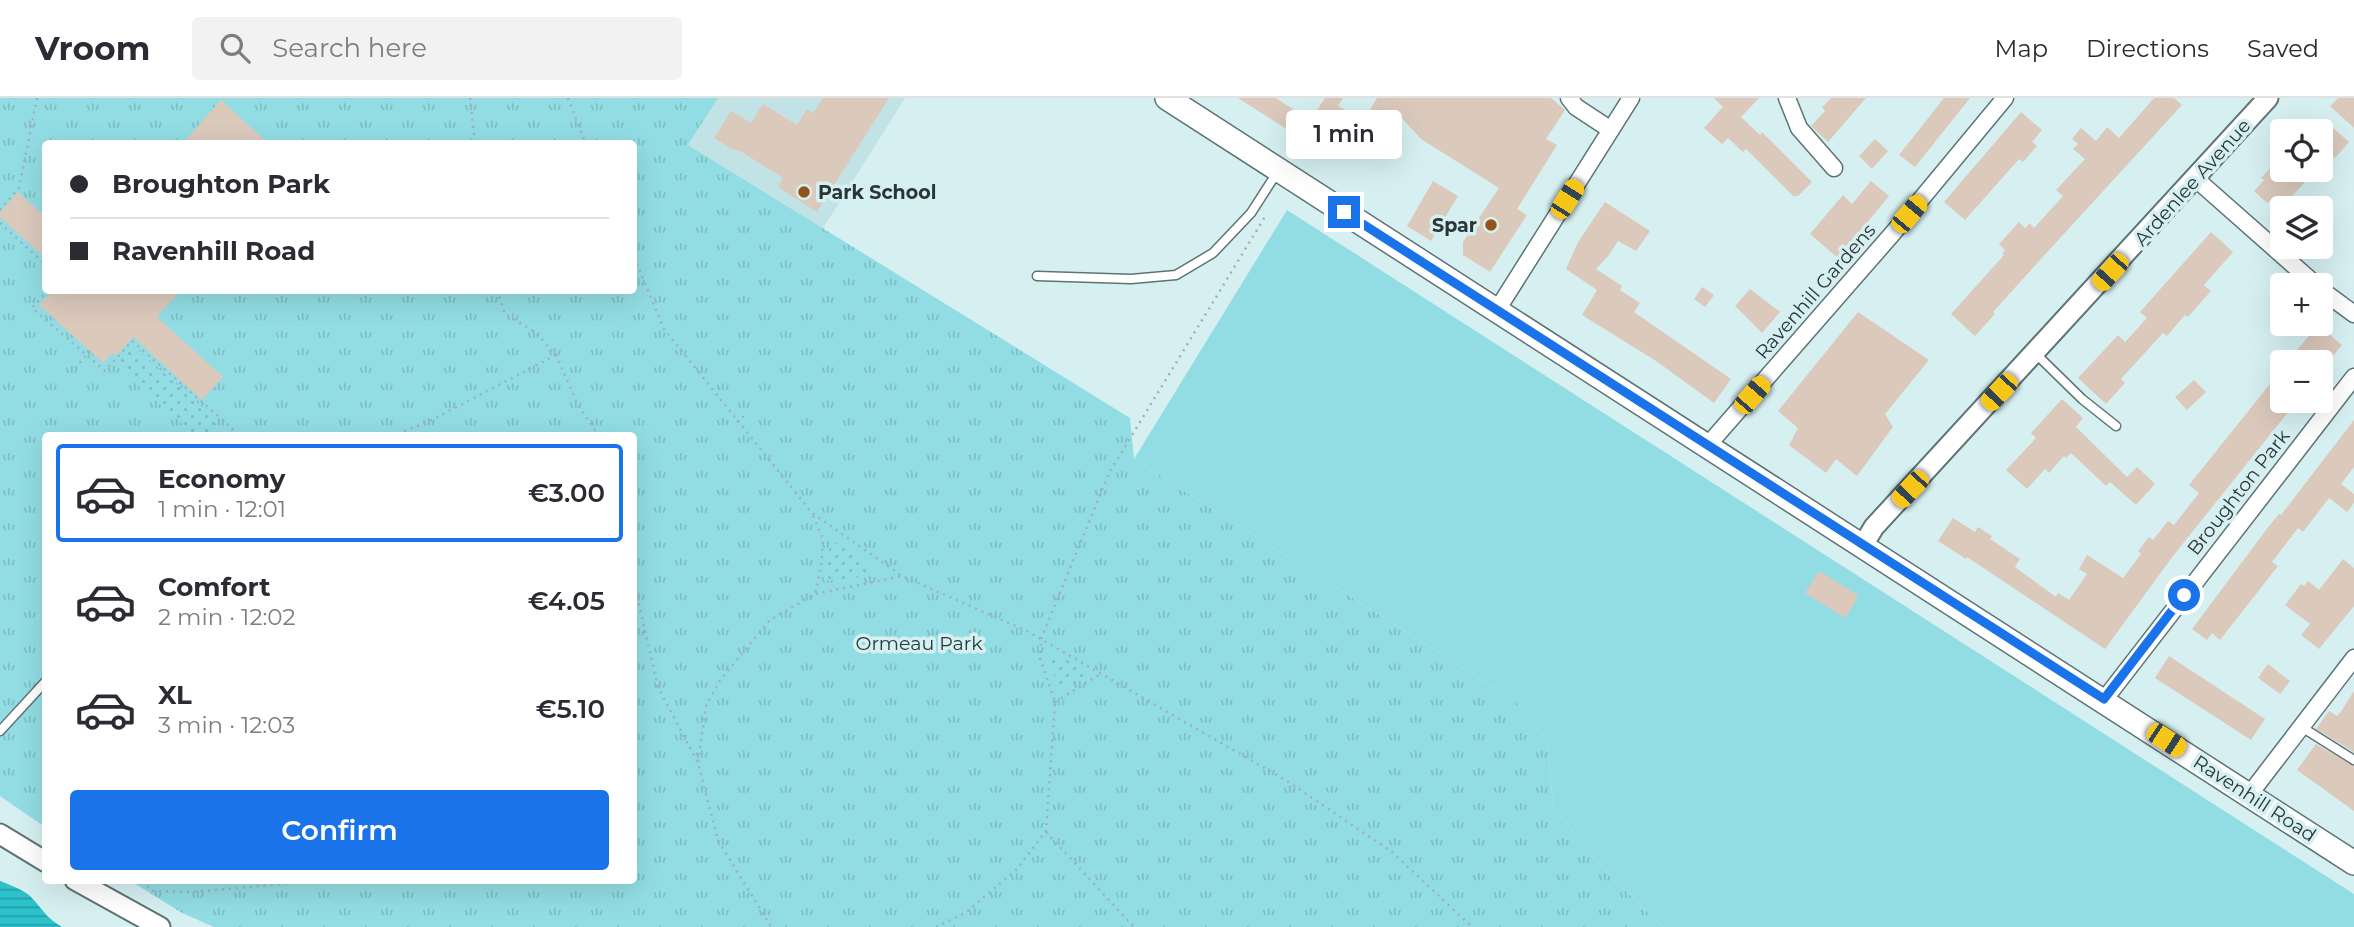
<!DOCTYPE html>
<meta charset="utf-8">
<style>
:root{--surface:#fff;--page:#f2f2f3;--text:#2b2b33;--muted:#7c7c81;--line:#e1e1e2;--accent:#1a73e8}
body{margin:0;font-family:Montserrat,sans-serif;background:var(--page);color:var(--text);height:100vh;display:flex;flex-direction:column;font-size:26px;white-space:nowrap}
*{box-sizing:border-box;margin:0}
p{font-size:23px;color:var(--muted)}
.icon{flex:none;width:38px;height:38px;fill:none;stroke:currentColor;stroke-width:2;stroke-linecap:round;stroke-linejoin:round}
.map{position:relative;flex:1;overflow:hidden}
.side{position:absolute;left:42px;top:334px;width:595px;height:452px;display:flex;flex-direction:column;background:var(--surface);border-radius:7px;box-shadow:0 7px 28px #0002}
.side>*{flex:none}
.top-card{position:absolute;left:42px;top:42px;width:595px;height:154px;border-radius:7px;box-shadow:0 7px 28px #0002;display:grid;align-content:center;height:154px;padding:0 28px;background:var(--surface)}
.buttons{position:absolute;left:2270px;top:21px;display:grid;gap:14px}
.buttons a{display:grid;place-items:center;width:63px;height:63px;border-radius:7px;background:var(--surface);box-shadow:0 7px 28px #0002;font-size:35px}
.end{position:absolute;width:32px;height:32px;margin:-16px;border:9px solid #1a73e8;background:#fff;box-shadow:0 0 0 4px #fff}
.from{border-radius:50%}
.bubble{position:absolute;height:49px;border-radius:7px;background:var(--surface);box-shadow:0 7px 28px #0002;font-size:23px;font-weight:600;line-height:49px;text-align:center}
.car{position:absolute;width:21px;height:42px;margin:-21px -10px;border-radius:9px;box-shadow:0 0 5px 2px #0007;background:linear-gradient(#f5c518 24%,#345 0 40%,#f5c518 0 76%,#345 0 86%,#f5c518 0)}
.top-card b{display:flex;align-items:center;gap:24px;height:66px;font-size:26px}
.top-card b+b{border-top:2px solid var(--line)}
.top-card i{width:18px;height:18px;background:var(--text)}
ul{padding:12px 0 0;list-style:none}
li{display:flex;align-items:center;gap:21px;height:98px;margin:0 14px 10px;padding:0 14px;border:4px solid transparent;border-radius:7px}
li div{flex:1}
li b{display:block;font-size:26px}
li em{font-style:normal;font-weight:600}
li.on{border-color:var(--accent)}
li>.icon{width:63px;height:63px;stroke-width:1.5}
.action{display:flex;gap:14px;margin-top:auto;padding:14px 28px}
.action a{flex:1;height:80px;border-radius:7px;background:var(--accent);color:#fff;font-size:28px;font-weight:600;line-height:80px;text-align:center}
header{display:flex;align-items:center;gap:42px;box-sizing:border-box;height:98px;padding:0 35px;background:var(--surface);border-bottom:2px solid var(--line)}
header strong{font-size:33px}
nav{display:flex;gap:38px;margin-inline-start:auto;font-size:24px}
.search{width:490px;height:63px;background:var(--page);display:flex;align-items:center;gap:18px;box-sizing:border-box;padding:0 24px;border-radius:7px;color:var(--muted);font-size:26px}
.map>svg:first-child{display:block}
</style>
<header>
<strong>Vroom</strong>
<div class="search"><svg class="icon" aria-label="search" viewBox="0 0 24 24"><circle cx="10" cy="10" r="6"/><path d="M15 15l6 6"/></svg>Search here</div>
<nav><a>Map</a><a>Directions</a><a>Saved</a></nav>
</header>
<div class="map">
<svg width="2354" height="829" viewBox="0 0 2354 829">
<defs>
<pattern id="park-tufts" width="24" height="20" patternUnits="userSpaceOnUse" patternTransform="scale(1.75)"><rect width="24" height="20" fill="#92dde4"/><path d="M3 7l-1-3M5 7V3M7 7l1-3M15 17l-1-3M17 17v-4M19 17l1-3" fill="none" stroke="#7ebec4"/></pattern>
<pattern id="garden-dots" width="8" height="8" patternUnits="userSpaceOnUse" patternTransform="scale(1.75)"><rect width="8" height="8" fill="#92dde4"/><path d="M2 2h.1M6 6h.1" fill="none" stroke="#7ebec4" stroke-width="1.8" stroke-linecap="round"/></pattern>
<pattern id="water-rules" width="6" height="5" patternUnits="userSpaceOnUse" patternTransform="scale(1.75)"><rect width="6" height="5" fill="#2bc2cc"/><path d="M0 2.5h6" fill="none" stroke="#259ea6"/></pattern>
</defs>
<rect width="100%" height="100%" fill="#d6f0f2"/>
<path fill="#c1e3e6" d="M718,0H905L822,132L688,47Z"/>
<path fill="#92dde4" d="M1287,112L2354,796V829H1663L1610,778L1553,709L1548,643L1515,603L1134,361Z"/>
<path fill="url(#park-tufts)" fill-rule="evenodd" d="M0,0H718L688,47L1130,320L1134,361L1515,603L1548,643L1553,709L1610,778L1663,829H214L182,815L129,782H634V338H46L45,729L0,698ZM46,46H634V192H46Z"/>
<path fill="url(#garden-dots)" d="M131,246L218,323L205,338H196L114,266Z
M831,441L881,477L824,483Z
M1052,554L1088,573L1087,579L1063,591L1058,590L1048,558Z"/>
<path fill="url(#water-rules)" d="M0,783C10,787 22,791 30,798C42,810 46,820 62,829H0Z"/>
<path fill="#dbc9bc" d="M823,0H889L817,114L778,89L783,80L742,54L732,51L714,40L731,13L751,25L763,6L797,27L807,11L813,15Z
M1238,0H1276L1305,19L1294,36Z
M1325,0H1343L1338,8L1344,11L1335,24L1317,12Z
M1377,0H1551L1565,12L1546,41L1557,47L1517,111L1527,117L1490,174L1463,157V144L1499,90L1421,41L1397,15L1388,30L1367,17Z
M1714,0H1759L1741,19L1760,37L1762,34L1812,84L1798,98H1793L1746,51L1743,54L1728,40L1722,46L1704,30L1723,9Z
M1831,0H1866L1828,44L1811,28L1825,13L1822,9Z
M1944,0H1970L1915,69L1899,57Z
M2154,0H2174L2182,7L2040,162L1993,214L1995,216L1975,238L1951,216L2004,157L2002,156L2005,152L1999,146L2019,124L2025,130L2030,125L2034,130L2063,98L2056,92L2085,61L2073,51L2078,46L2072,41L2081,30L2096,43L2107,29L2119,40Z
M2338,0H2354V30L2330,8Z
M221,2L269,46H182Z
M2021,14L2042,32L2032,44L2037,48L2023,64L2019,61L1965,122L1944,104Z
M2332,29L2349,44L2335,60L2320,47V42Z
M1875,41L1888,53L1872,71L1859,58Z
M2282,57V72H2304L2310,78L2280,112L2270,103L2267,105L2254,93L2264,82L2261,80Z
M1433,83L1458,98L1431,143L1407,128Z
M1871,83L1889,98L1838,160L1810,136L1843,97L1852,106Z
M18,94L46,119V161L0,119V114Z
M1605,104L1650,133L1636,153L1618,143L1609,157L1596,171L1622,188L1620,192L1640,205L1634,214L1731,281L1714,305L1656,263L1582,217L1597,192L1566,171L1578,144Z
M2211,134L2233,154L2204,187L2211,193L2188,219L2185,217L2167,238L2163,235L2121,281L2125,285L2106,306L2078,280L2118,237L2125,244L2147,220L2140,214Z
M1702,189L1714,197L1705,209L1694,201Z
M1750,191L1780,214L1762,235L1735,208Z
M53,192H181L157,219L223,279L202,302L133,239L116,258L112,255L103,265L39,207Z
M1858,214L1929,262L1885,316L1893,329L1857,378L1836,361L1826,375L1789,347L1798,330L1778,313Z
M2318,227L2342,247L2328,264H2287Z
M2282,271V303H2297L2173,458L2105,551L1967,459L1966,461L1938,443L1953,420L1975,434L1978,429L1992,438L1990,441L2020,461L2015,469L2056,499L2058,495L2069,502L2087,476L2079,471L2087,457L2123,480L2141,456L2138,453L2149,439L2153,442L2168,423L2174,427L2199,395L2189,387Z
M2194,282L2206,294L2187,312L2175,299Z
M2062,301L2083,320L2076,329L2127,379L2137,369L2155,386L2136,407L2110,384L2106,388L2071,355L2066,360L2064,358L2049,375L2045,371L2027,391L2006,372L2036,340L2031,335Z
M2354,322V369L2341,386L2354,396V405L2347,414L2329,400L2303,434L2298,430L2272,464L2278,468L2220,542L2212,535L2207,542L2192,531L2269,428L2279,416L2281,417Z
M2343,461L2354,470V508L2319,551L2301,537L2310,526L2285,507L2301,486L2304,488L2308,483L2319,492Z
M1819,473L1859,498L1845,520L1805,495Z
M2169,558L2265,621L2251,642L2155,580Z
M2268,566L2290,583L2280,596L2258,580Z
M2354,593V654L2316,631L2329,613L2337,618L2340,615Z
M2316,646L2354,668V713L2297,672Z"/>
<g fill="none" stroke-linecap="round" stroke-linejoin="round">
<defs>
<path id="service" d="M1037,178L1131,181L1176,177L1213,155L1251,115L1278,73
M2035,255L2082,301L2116,328
M2300,628L2354,662
M0,633L46,583"/>
<path id="minor" d="M1569,0L1576,9L1611,32
M1787,0L1799,30L1834,70
M2196,81L2316,187
M2320,191L2354,216
M1497,212L1631,0
M1708,347L1893,135L2005,0
M2104,602L2354,279
M2249,697L2354,560"/>
<path id="tertiary" d="M1863,447L1874,429L2268,0
M0,736L46,764
M75,782L160,829"/>
<path id="secondary" d="M1167,0L2354,765"/>
</defs>
<use href="#service" stroke="#5d7375" stroke-width="11"/>
<use href="#minor" stroke="#5d7375" stroke-width="19"/>
<use href="#tertiary" stroke="#5d7375" stroke-width="23"/>
<use href="#secondary" stroke="#5d7375" stroke-width="26"/>
<path stroke="#9eb2b4" stroke-width="2.5" stroke-dasharray="2 5" stroke-linecap="butt" d="M470,0L475,46
M568,0L586,46
M0,112L19,90L37,0
M0,125L46,167
M634,159L664,231L812,415L902,478L1027,533L1287,683L1392,754L1472,829
M48,192L32,210L105,273L132,243L232,330L235,338
M497,192L505,216L535,234L556,257L578,307L599,338
M75,270L90,253
M737,324L745,317
M391,338L428,324L556,257
M813,418L823,441L821,470L815,496
M634,485L658,589L698,665L718,742L771,829
M1055,604L1102,575
M698,664L706,608L720,582L770,522L815,496L902,478
M1046,734L1134,829
M144,782L151,793L193,794L326,782
M936,829L965,815L1017,771L1046,733L1055,604L1040,560L1041,541L1109,375L1266,117"/>
<use href="#service" stroke="#fff" stroke-width="8"/>
<use href="#minor" stroke="#fff" stroke-width="16"/>
<use href="#tertiary" stroke="#fff" stroke-width="19"/>
<use href="#secondary" stroke="#fff" stroke-width="23"/>
</g>
<g fill="none" stroke-linecap="round" stroke-linejoin="round">
<path stroke="#1a73e8" stroke-width="9" d="M1344,114L2104,601L2184,497"/>
</g>
<g fill="#93531c" stroke="#d6f0f2" stroke-width="2.5">
<circle cx="804" cy="94" r="7"/>
<circle cx="1491" cy="127" r="7"/>
</g>
<g text-anchor="middle" stroke-width="7" stroke-linejoin="round" paint-order="stroke">
<g font-size="19" fill="#2b3536" stroke="#d6f0f2">
<text transform="translate(2192 84) rotate(-48)" y="7">Ardenlee Avenue</text>
<text transform="translate(1815 193) rotate(-49)" y="7">Ravenhill Gardens</text>
<text transform="translate(2238 394) rotate(-52)" y="7">Broughton Park</text>
<text transform="translate(2255 700) rotate(33)" y="7">Ravenhill Road</text>
</g>
<g font-size="19" font-weight="bold" fill="#2b3536" stroke="#d6f0f2" text-anchor="start">
<text x="818" y="101">Park School</text>
<text x="1477" y="134" text-anchor="end">Spar</text>
</g>
<g font-size="19" fill="#233b3d" stroke="#d6f0f2">
<text x="919" y="552">Ormeau Park</text>
</g>
</g>
</svg>
<div class="buttons">
<a><svg class="icon" aria-label="locate" viewBox="0 0 24 24"><circle cx="12" cy="12" r="6"/><path d="M12 2v4M12 18v4M2 12h4M18 12h4"/></svg></a>
<a><svg class="icon" aria-label="layers" viewBox="0 0 24 24"><path d="M12 4l9 5-9 5-9-5zM3 14l9 5 9-5"/></svg></a>
<a>+</a>
<a>−</a>
</div>
<i class="end from" style="left:2184px;top:497px"></i>
<i class="end" style="left:1344px;top:114px"></i>
<div class="bubble" style="left:1286px;top:12px;width:116px">1 min</div>
<i class="car" style="left:1567px;top:101px;rotate:32deg"></i>
<i class="car" style="left:1909px;top:116px;rotate:40deg"></i>
<i class="car" style="left:2110px;top:174px;rotate:222deg"></i>
<i class="car" style="left:1999px;top:294px;rotate:223deg"></i>
<i class="car" style="left:1752px;top:297px;rotate:41deg"></i>
<i class="car" style="left:1910px;top:391px;rotate:223deg"></i>
<i class="car" style="left:2166px;top:642px;rotate:123deg"></i>
<div class="top-card">
<b><i class="from"></i>Broughton Park</b>
<b><i></i>Ravenhill Road</b>
</div>
<section class="side">
<ul>
<li class="on"><svg class="icon" aria-label="car" viewBox="0 0 24 24"><path d="M5 17H2v-5l4-1 3-4h7l3 4 3 1v5h-3M9 17h6M6 11h13"/><circle cx="7" cy="17" r="2"/><circle cx="17" cy="17" r="2"/></svg><div><b>Economy</b><p>1 min · 12:01</p></div><em>€3.00</em></li>
<li><svg class="icon" aria-label="car" viewBox="0 0 24 24"><path d="M5 17H2v-5l4-1 3-4h7l3 4 3 1v5h-3M9 17h6M6 11h13"/><circle cx="7" cy="17" r="2"/><circle cx="17" cy="17" r="2"/></svg><div><b>Comfort</b><p>2 min · 12:02</p></div><em>€4.05</em></li>
<li><svg class="icon" aria-label="car" viewBox="0 0 24 24"><path d="M5 17H2v-5l4-1 3-4h7l3 4 3 1v5h-3M9 17h6M6 11h13"/><circle cx="7" cy="17" r="2"/><circle cx="17" cy="17" r="2"/></svg><div><b>XL</b><p>3 min · 12:03</p></div><em>€5.10</em></li>
</ul>
<div class="action"><a>Confirm</a></div>
</section>
</div>
